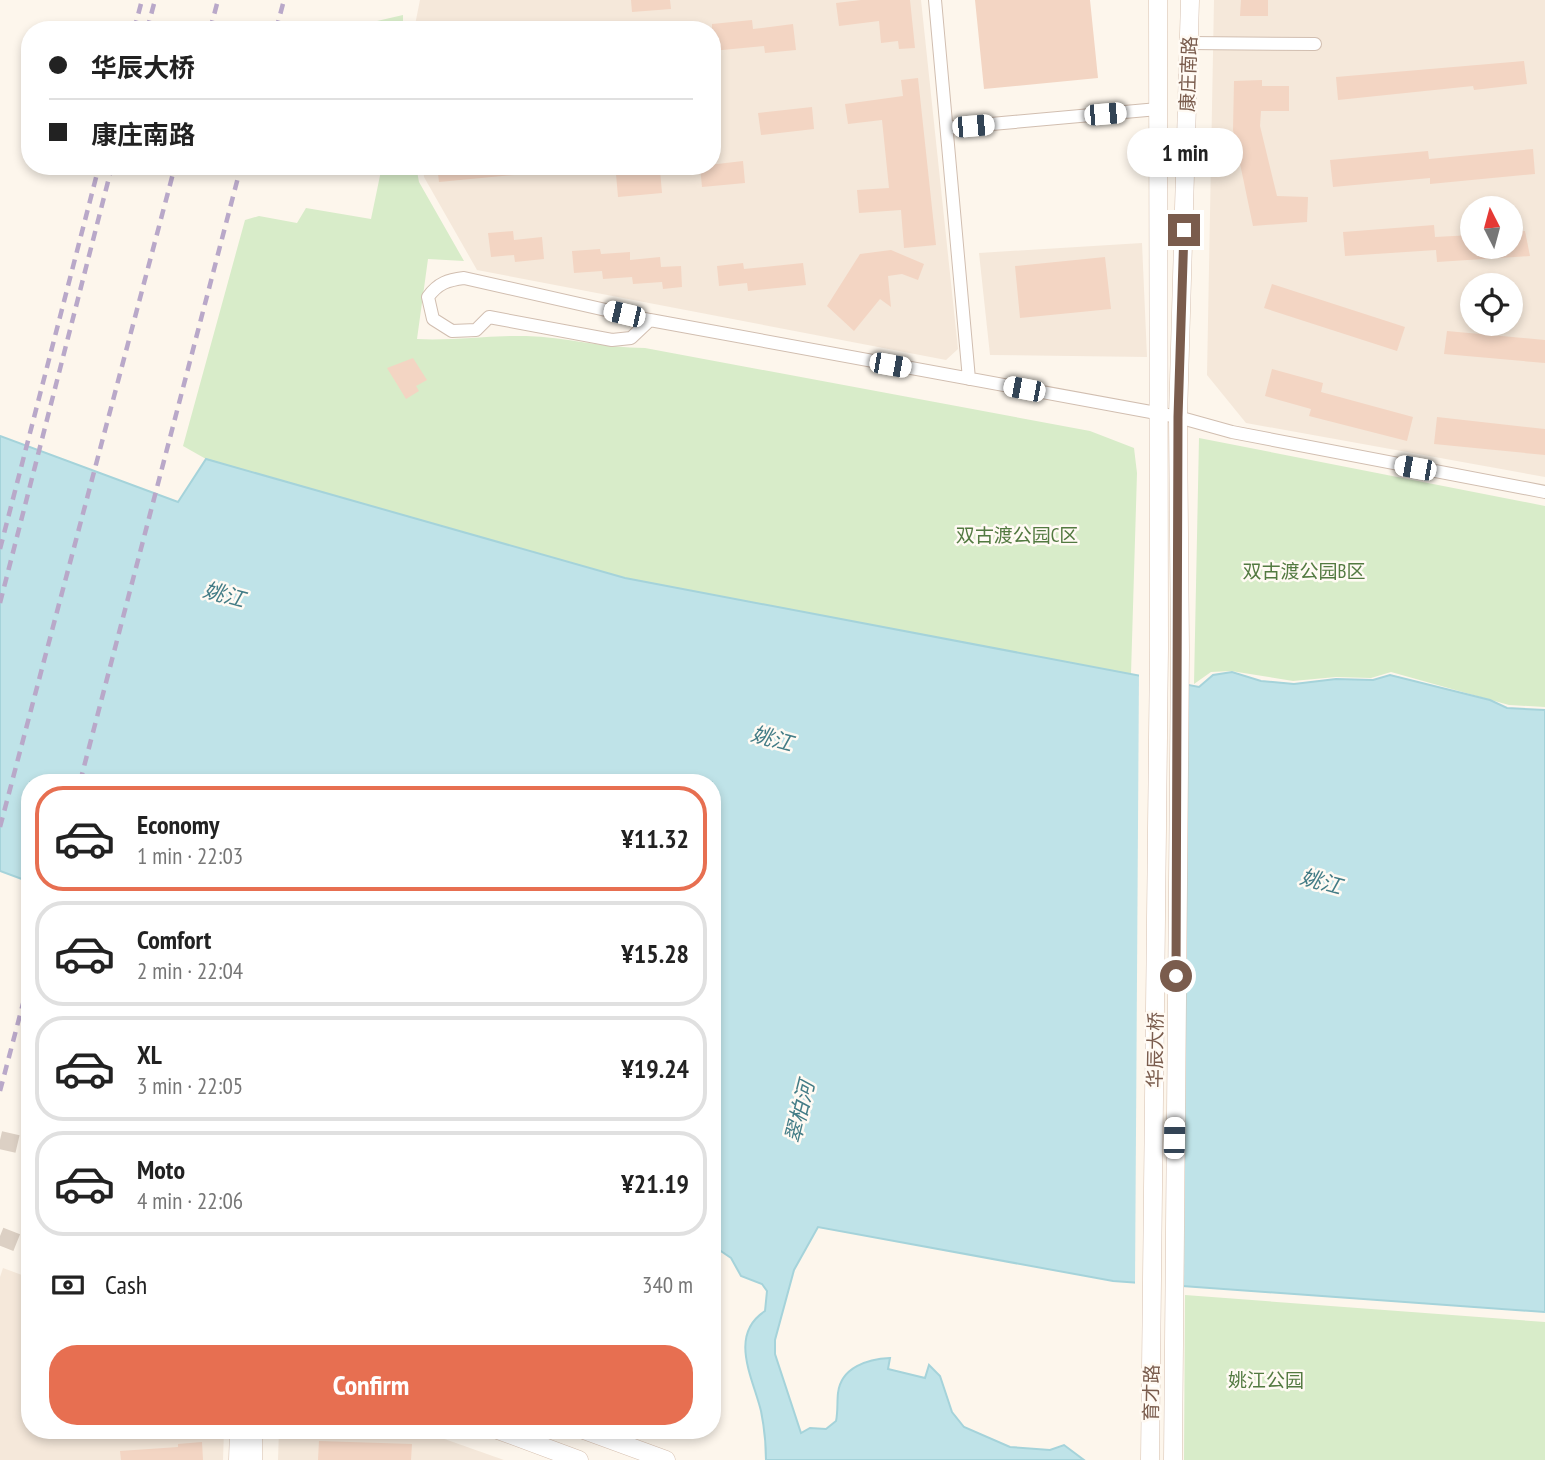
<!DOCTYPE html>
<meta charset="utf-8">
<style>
:root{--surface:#fff;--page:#f2f2f2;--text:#222;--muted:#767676;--line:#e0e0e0;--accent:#e76f51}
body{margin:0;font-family:"PT Sans Narrow","Noto Sans SC",sans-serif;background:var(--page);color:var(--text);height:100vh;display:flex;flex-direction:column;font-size:26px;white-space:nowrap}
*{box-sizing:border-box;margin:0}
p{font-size:23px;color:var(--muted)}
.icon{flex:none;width:38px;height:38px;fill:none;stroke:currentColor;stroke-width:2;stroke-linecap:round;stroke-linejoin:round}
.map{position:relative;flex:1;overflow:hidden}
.drawer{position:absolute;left:21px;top:774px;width:700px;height:665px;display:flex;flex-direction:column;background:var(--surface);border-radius:28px;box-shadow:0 4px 10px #0003}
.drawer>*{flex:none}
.top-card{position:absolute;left:21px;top:21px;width:700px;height:154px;border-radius:28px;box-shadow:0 4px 10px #0003;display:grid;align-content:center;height:154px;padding:0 28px;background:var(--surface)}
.needle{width:46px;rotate:354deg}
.fabs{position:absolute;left:1460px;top:196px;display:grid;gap:14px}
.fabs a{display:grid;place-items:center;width:63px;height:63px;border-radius:50%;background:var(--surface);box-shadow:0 4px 10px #0003;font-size:35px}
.end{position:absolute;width:32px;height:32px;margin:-16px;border:9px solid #7a5c4d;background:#fff;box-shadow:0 0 0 4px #fff}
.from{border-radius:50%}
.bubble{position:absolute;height:49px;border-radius:24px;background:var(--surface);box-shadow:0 4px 10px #0003;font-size:23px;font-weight:700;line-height:49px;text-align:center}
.car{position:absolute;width:21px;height:42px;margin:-21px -10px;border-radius:9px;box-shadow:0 0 5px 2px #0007;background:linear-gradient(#fff 24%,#345 0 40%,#fff 0 76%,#345 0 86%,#fff 0)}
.top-card b{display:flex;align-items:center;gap:24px;height:66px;font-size:26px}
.top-card b+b{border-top:2px solid var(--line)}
.top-card i{width:18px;height:18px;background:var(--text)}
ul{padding:12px 0 0;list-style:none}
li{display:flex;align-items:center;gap:21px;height:105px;margin:0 14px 10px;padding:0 14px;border:4px solid var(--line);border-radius:28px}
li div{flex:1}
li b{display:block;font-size:26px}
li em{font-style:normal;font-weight:700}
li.active{border-color:var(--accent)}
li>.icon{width:63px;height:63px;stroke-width:1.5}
.pay{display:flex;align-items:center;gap:18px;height:77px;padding:0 28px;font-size:26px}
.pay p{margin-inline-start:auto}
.cta{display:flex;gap:14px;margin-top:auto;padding:14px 28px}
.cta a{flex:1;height:80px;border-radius:28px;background:var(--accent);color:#fff;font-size:28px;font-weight:700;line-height:80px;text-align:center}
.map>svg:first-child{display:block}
</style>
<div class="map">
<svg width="1545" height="1460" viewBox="0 0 1545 1460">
<rect width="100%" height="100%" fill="#fdf6ec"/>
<path fill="#f5e8da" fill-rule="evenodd" d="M420,0H921L958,349L946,360L477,270L424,177L423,166H712V30H414Z
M1214,0H1545V477L1246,423L1207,375ZM1472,208H1510V247H1472ZM1472,285H1510V324H1472Z
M1142,243L1147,357L990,355L979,253Z
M3,1268L30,1278V1430H224L223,1460H0V1277Z
M279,1430H419L504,1460H278Z"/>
<path fill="#d8ecc9" d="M403,15V30H360L364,24Z
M382,166H416L419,182L464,261L428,259L417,339C453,341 489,335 526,336C565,337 604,348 645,348L1090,431L1134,448L1137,473L1131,674L625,578L206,459L183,446L245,220L259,216L297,223L306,208L371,219Z
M1199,438L1545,506V707L1509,705L1391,672L1371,678L1336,677L1293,681L1231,671L1211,672L1194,684Z
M1185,1295L1545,1322V1460H1184Z"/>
<path fill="#bfe3e8" stroke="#a5d3da" stroke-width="2" d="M0,436L178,502L206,459L625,578L1199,687L1213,675L1232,672L1261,681L1294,684L1336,679L1373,680L1390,675L1490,700L1507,708L1545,710V1312L1113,1281L818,1227L794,1270L775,1340V1354L801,1433L810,1428L826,1429L836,1421C838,1412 837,1402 838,1393C841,1367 868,1359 890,1358L888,1369L925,1378L929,1365L940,1376L952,1412L964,1427L1010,1447L1050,1450L1064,1445L1084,1460H766C766,1444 764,1426 761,1411C753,1378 728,1335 765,1311L767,1291L762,1284L741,1276L731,1258L712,1245V782H30V882L0,871Z"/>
<path fill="#fdf6ec" d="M1139,672L1188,681L1184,1290L1135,1286Z"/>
<path fill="#f3d5c3" d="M631,0H670L671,9L632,12Z
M861,0H910L915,48L899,49L898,41L881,43L879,21L839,26L836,3Z
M975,0H1090L1098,78L984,89Z
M1241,0H1268V16H1240Z
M752,20L753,29L793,24L796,50L765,53L764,46L712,51V24Z
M1524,61L1527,84L1474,90L1473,86L1338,100L1336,77Z
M918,78L936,245L904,248L901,210L859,213L857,190L889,188L882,120L848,124L845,104L903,96L901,80Z
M1262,80V86H1289V111H1261L1260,126L1277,196L1308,197L1307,222L1253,226L1233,130L1234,81Z
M812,107L814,129L761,135L758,113Z
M1533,149L1535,174L1430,184V178L1333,187L1330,160L1428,151L1429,159Z
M743,161L745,183L702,187L700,166Z
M437,166H514V175L439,182Z
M660,170L662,193L618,197L616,174Z
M1434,225L1435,237L1472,235V247H1510V232L1525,231L1530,256L1437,262L1436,250L1345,256L1343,232Z
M513,231L514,240L542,237L544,259L515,262L514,255L491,257L488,233Z
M600,249L601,254L630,252V260L660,257L661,267L681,266L682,287L663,289L662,282L633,284L632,277L603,279L602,271L574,273L572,251Z
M891,250L924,264L918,280L902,274L888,276L891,307L880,299L854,331L827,306L860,254Z
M1105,257L1111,309L1020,318L1015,266Z
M743,263L744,269L803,263L806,285L748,291L747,283L719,286L717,266Z
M1272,284L1405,327L1397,351L1264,308Z
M1447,331L1545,340V363L1444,354Z
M413,358L427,380L416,386L419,391L406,399L387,368Z
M1272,369L1323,383L1321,392L1413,417L1407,441L1309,416L1311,409L1265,396Z
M1437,417L1545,429V455L1434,444Z
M319,1441L412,1444L411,1460H318Z
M202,1442L203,1460H121L120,1451L178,1447V1444Z"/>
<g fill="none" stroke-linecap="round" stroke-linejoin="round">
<path stroke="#dcd0c4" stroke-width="18" stroke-dasharray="18 9" stroke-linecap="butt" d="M0,1140L30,1147
M0,1236L30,1248"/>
<defs>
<path id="minor" d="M935,0L969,379
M1189,43L1315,44
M947,128L1158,109
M650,320L631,338L612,340L489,317L476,330L452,331L433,319L428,297C438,283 448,280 464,278L650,320L1178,417L1232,432L1545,492"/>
<path id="secondary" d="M498,1430L579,1460
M584,1430L666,1460
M238,1460L239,1430
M253,1460V1430
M1150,1460L1159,648L1158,0
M1173,1460L1180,652L1178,417L1190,0"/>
</defs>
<use href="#minor" stroke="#d1beb0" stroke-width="14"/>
<use href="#secondary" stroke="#d6c0b0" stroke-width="19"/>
<use href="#minor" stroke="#fff" stroke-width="12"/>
<use href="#secondary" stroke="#fff" stroke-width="18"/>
<path stroke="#b9a8c9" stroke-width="4.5" stroke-dasharray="10 7" stroke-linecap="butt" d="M134,30L142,0
M147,30L155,0
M210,30L218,0
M276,30L284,0
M0,549L99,166
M0,603L112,166
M80,782L241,166
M0,827L175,166
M0,1091L30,977"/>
</g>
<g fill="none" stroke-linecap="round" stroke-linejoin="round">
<path stroke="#7a5c4d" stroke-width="9" d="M1176,976L1178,417L1184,230"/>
</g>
<g text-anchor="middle" stroke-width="5" stroke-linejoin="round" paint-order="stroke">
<g font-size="19" fill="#7a5c4d" stroke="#fffaf3">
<text transform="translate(1188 74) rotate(-88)" y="7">康庄南路</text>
<text transform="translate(1155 1050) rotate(-89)" y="7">华辰大桥</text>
<text transform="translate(1151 1393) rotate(-89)" y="7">育才路</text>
</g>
<g font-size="19" fill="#537a41" stroke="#fffaf3">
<text x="1017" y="542">双古渡公园C区</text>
<text x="1304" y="578">双古渡公园B区</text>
<text x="1266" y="1387">姚江公园</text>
</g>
<g font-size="21" font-style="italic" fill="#437c86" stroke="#fffaf3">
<text transform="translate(224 595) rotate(15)" y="7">姚江</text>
<text transform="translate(772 739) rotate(15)" y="7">姚江</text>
<text transform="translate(1321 882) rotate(15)" y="7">姚江</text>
<text transform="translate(800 1112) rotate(-76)" y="7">翠柏河</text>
</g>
</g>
</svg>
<div class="fabs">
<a><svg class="needle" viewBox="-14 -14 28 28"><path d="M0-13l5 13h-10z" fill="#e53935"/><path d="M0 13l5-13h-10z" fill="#767676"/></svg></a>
<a><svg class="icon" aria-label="locate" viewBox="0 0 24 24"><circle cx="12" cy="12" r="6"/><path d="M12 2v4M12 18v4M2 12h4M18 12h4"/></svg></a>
</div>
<i class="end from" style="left:1176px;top:976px"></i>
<i class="end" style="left:1184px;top:230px"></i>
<div class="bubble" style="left:1127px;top:128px;width:116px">1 min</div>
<i class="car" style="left:1105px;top:114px;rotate:85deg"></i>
<i class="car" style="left:973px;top:126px;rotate:85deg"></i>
<i class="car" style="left:624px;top:314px;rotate:283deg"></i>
<i class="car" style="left:890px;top:365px;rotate:100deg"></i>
<i class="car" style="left:1024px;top:389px;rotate:281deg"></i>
<i class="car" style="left:1415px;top:468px;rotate:280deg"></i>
<i class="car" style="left:1174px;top:1138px;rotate:1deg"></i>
<div class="top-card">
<b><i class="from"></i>华辰大桥</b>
<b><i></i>康庄南路</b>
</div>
<section class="drawer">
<ul>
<li class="active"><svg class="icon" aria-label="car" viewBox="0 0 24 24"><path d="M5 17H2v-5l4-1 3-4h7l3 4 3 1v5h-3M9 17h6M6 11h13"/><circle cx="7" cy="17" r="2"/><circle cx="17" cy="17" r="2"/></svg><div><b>Economy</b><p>1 min · 22:03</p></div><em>¥11.32</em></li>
<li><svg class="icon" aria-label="car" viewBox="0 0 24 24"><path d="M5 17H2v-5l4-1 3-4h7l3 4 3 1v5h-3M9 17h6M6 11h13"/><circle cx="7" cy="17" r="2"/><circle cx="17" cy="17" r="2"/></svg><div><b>Comfort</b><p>2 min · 22:04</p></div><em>¥15.28</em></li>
<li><svg class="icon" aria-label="car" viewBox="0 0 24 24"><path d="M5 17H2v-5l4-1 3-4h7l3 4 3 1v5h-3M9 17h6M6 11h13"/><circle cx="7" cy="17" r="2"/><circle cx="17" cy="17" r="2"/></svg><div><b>XL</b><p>3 min · 22:05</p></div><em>¥19.24</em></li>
<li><svg class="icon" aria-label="car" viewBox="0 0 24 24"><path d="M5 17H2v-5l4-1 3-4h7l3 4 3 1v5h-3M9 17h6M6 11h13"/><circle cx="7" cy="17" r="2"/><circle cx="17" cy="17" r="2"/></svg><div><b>Moto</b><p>4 min · 22:06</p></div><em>¥21.19</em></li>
</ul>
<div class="pay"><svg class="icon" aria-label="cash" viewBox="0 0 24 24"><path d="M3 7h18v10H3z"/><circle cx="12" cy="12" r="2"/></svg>Cash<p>340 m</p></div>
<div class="cta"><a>Confirm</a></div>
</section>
</div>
